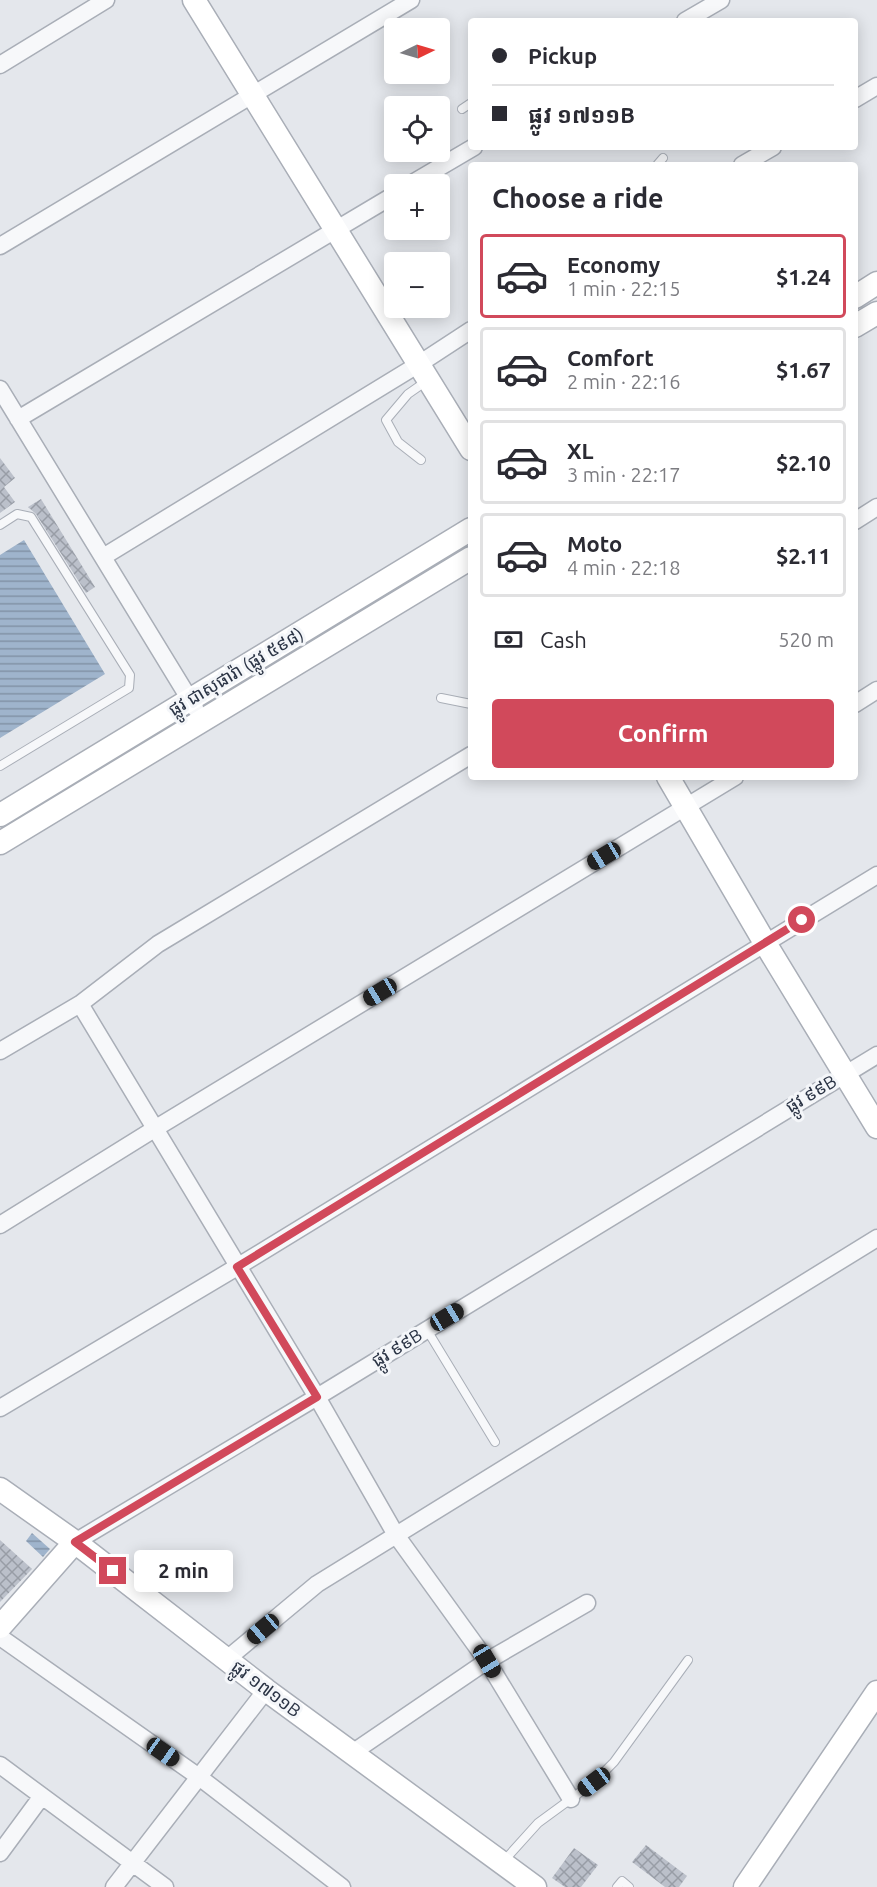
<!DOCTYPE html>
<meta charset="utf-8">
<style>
:root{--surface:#fff;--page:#f7f7f7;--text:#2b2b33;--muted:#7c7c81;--line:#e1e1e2;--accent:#d1495b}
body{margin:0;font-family:Ubuntu,"Noto Sans Khmer",sans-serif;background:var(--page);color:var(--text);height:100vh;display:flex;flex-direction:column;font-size:22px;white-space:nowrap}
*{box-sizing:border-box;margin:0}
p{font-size:20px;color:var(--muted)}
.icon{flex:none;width:33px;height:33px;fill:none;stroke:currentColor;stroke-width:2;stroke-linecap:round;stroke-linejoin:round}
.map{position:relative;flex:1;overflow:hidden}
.side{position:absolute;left:468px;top:162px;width:390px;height:618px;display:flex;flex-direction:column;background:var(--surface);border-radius:6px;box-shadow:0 3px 15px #0003}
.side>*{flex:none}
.banner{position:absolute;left:468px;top:18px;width:390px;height:132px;border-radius:6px;box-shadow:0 3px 15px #0003;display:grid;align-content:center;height:132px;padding:0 24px;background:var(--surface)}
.needle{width:39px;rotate:85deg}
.controls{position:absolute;left:384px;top:18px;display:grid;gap:12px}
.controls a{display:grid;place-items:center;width:66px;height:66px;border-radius:6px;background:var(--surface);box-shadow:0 3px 15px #0003;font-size:30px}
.end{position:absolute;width:27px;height:27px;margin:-14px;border:8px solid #d1495b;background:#fff;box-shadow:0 0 0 3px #fff}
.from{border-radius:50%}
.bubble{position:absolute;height:42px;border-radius:6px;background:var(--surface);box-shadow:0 3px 15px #0003;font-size:20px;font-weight:700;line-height:42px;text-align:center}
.car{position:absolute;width:18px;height:36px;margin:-18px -9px;border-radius:8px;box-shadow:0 0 4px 2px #0007;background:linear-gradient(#222 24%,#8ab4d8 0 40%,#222 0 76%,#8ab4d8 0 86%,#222 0)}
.banner b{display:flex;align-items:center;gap:21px;height:57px;font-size:22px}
.banner b+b{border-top:2px solid var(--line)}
.banner i{width:15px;height:15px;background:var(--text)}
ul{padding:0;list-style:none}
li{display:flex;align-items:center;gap:18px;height:84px;margin:0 12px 9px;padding:0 12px;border:3px solid var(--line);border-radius:6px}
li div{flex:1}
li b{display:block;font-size:22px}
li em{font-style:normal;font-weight:700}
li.active{border-color:var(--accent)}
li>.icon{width:54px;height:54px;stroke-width:1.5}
h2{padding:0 24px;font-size:27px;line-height:72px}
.pay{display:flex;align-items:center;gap:15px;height:66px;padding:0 24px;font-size:22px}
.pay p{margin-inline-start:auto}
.action{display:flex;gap:12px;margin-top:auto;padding:12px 24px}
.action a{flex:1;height:69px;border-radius:6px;background:var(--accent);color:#fff;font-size:24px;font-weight:700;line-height:69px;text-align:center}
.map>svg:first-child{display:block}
</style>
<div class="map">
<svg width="877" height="1887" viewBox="0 0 877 1887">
<defs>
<pattern id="water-rules" width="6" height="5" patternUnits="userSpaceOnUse" patternTransform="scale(1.5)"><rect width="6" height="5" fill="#9fb4cc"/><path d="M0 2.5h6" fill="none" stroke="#8293a7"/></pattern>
<pattern id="building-cross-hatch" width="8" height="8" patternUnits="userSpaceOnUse" patternTransform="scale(1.5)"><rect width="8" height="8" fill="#bbc0ca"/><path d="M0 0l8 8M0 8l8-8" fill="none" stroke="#989da6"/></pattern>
</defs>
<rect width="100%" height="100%" fill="#e4e7ec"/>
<path fill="url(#water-rules)" d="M24,540L105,674L0,738V555Z
M32,1533L50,1549L43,1557L26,1541Z"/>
<path fill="url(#building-cross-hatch)" d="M0,458L15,478L4,487L15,502L0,513Z
M41,499L95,587L86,593L36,514L28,507Z
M0,1540L32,1569L0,1602Z
M646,1845L687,1876L679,1887H665L632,1862Z
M574,1848L598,1865L581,1887H565L552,1878Z"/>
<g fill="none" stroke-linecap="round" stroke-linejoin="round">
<defs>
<path id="lane" d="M462,109L471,103
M657,165L663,158
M421,460L398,442L386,420L408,394L428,380
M0,525L17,514L31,517L130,675L129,688L0,766
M441,698L471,704
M427,1330L495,1442
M502,1863L538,1823L594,1782L614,1762L688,1660
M617,1887L622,1881L629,1887"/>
<path id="street" d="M685,21L721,0
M0,65L106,0
M855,99L877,86
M742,165L773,147
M411,184L474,147
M0,246L411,0
M0,389L195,708
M18,419L394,195
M855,521L877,507
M103,557L419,364L471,330
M855,704L877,690
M80,1004L317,1397L396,1535L487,1661L571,1799
M0,1051L80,1004L158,944L471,755
M0,1225L156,1128L735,777
M0,1408L237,1267L877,875
M75,1542L317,1397L877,1055
M0,1637L199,1777L342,1887
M227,1659L317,1584L877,1238
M352,1753L487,1661L587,1603
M0,1765L165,1887
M0,1853L42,1796
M114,1887L266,1690"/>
<path id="secondary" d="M194,0L471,449
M855,297L877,283
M855,326L877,313
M668,777L765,943L877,1127
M0,815L471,529
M0,843L471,558
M0,1489L75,1542L266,1690L535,1887
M0,1627L75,1542
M745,1887L877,1692"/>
</defs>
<use href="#lane" stroke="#a9aeb7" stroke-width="10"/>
<use href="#street" stroke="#a9aeb7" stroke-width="19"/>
<use href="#secondary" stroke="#a9aeb7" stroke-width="25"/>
<use href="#lane" stroke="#f7f8fa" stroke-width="8"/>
<use href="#street" stroke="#f7f8fa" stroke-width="16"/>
<use href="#secondary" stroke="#fff" stroke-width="22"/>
</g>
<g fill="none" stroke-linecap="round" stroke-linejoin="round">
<path stroke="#d1495b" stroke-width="8" d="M113,1571L75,1542L317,1397L237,1267L802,920"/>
</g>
<g text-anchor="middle" stroke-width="6" stroke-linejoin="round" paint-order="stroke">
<g font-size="18" fill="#2b3445" stroke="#f4f6f9">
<text transform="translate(236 672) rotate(-31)" y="6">ផ្លូវ ជាសុផារ៉ា (ផ្លូវ ៥៩៨)</text>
<text transform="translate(811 1094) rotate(-31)" y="6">ផ្លូវ ៩៩B</text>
<text transform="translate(397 1348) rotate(-32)" y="6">ផ្លូវ ៩៩B</text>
<text transform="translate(266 1689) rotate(37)" y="6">ផ្លូវ ១៧១១B</text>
</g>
</g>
</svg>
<div class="controls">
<a><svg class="needle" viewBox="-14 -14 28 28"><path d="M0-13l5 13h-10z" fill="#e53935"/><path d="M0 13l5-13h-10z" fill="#7c7c81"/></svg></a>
<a><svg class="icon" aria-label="locate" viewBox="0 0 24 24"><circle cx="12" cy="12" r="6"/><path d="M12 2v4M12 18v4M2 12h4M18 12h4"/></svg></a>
<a>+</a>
<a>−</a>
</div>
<i class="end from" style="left:802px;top:920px"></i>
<i class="end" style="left:113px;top:1571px"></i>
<div class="bubble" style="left:134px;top:1550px;width:99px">2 min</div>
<i class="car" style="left:604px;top:856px;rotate:239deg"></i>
<i class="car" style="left:380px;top:992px;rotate:239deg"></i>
<i class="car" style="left:447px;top:1317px;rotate:59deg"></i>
<i class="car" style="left:263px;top:1629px;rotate:230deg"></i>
<i class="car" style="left:487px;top:1661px;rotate:149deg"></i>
<i class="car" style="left:163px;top:1752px;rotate:125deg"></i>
<i class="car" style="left:594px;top:1782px;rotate:233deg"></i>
<div class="banner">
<b><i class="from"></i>Pickup</b>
<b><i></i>ផ្លូវ ១៧១១B</b>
</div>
<section class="side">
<h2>Choose a ride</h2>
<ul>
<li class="active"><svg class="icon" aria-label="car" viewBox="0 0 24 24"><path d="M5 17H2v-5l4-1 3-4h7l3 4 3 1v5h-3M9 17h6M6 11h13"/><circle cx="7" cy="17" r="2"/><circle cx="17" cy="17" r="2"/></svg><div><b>Economy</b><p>1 min · 22:15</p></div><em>$1.24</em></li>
<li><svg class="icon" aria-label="car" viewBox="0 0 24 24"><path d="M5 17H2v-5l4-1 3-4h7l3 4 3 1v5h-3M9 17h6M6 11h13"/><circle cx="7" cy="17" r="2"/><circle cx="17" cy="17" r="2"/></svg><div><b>Comfort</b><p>2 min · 22:16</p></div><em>$1.67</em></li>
<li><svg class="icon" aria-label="car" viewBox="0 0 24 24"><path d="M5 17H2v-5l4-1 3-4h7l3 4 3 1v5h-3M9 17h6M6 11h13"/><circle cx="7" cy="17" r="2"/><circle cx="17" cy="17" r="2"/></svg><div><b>XL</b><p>3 min · 22:17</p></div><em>$2.10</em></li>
<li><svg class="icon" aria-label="car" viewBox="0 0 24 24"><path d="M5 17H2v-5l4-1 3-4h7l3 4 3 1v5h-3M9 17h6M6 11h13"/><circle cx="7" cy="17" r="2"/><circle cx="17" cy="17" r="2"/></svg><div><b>Moto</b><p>4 min · 22:18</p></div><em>$2.11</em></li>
</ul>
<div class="pay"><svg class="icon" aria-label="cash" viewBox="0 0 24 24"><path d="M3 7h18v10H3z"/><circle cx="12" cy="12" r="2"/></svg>Cash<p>520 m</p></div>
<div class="action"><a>Confirm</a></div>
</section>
</div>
